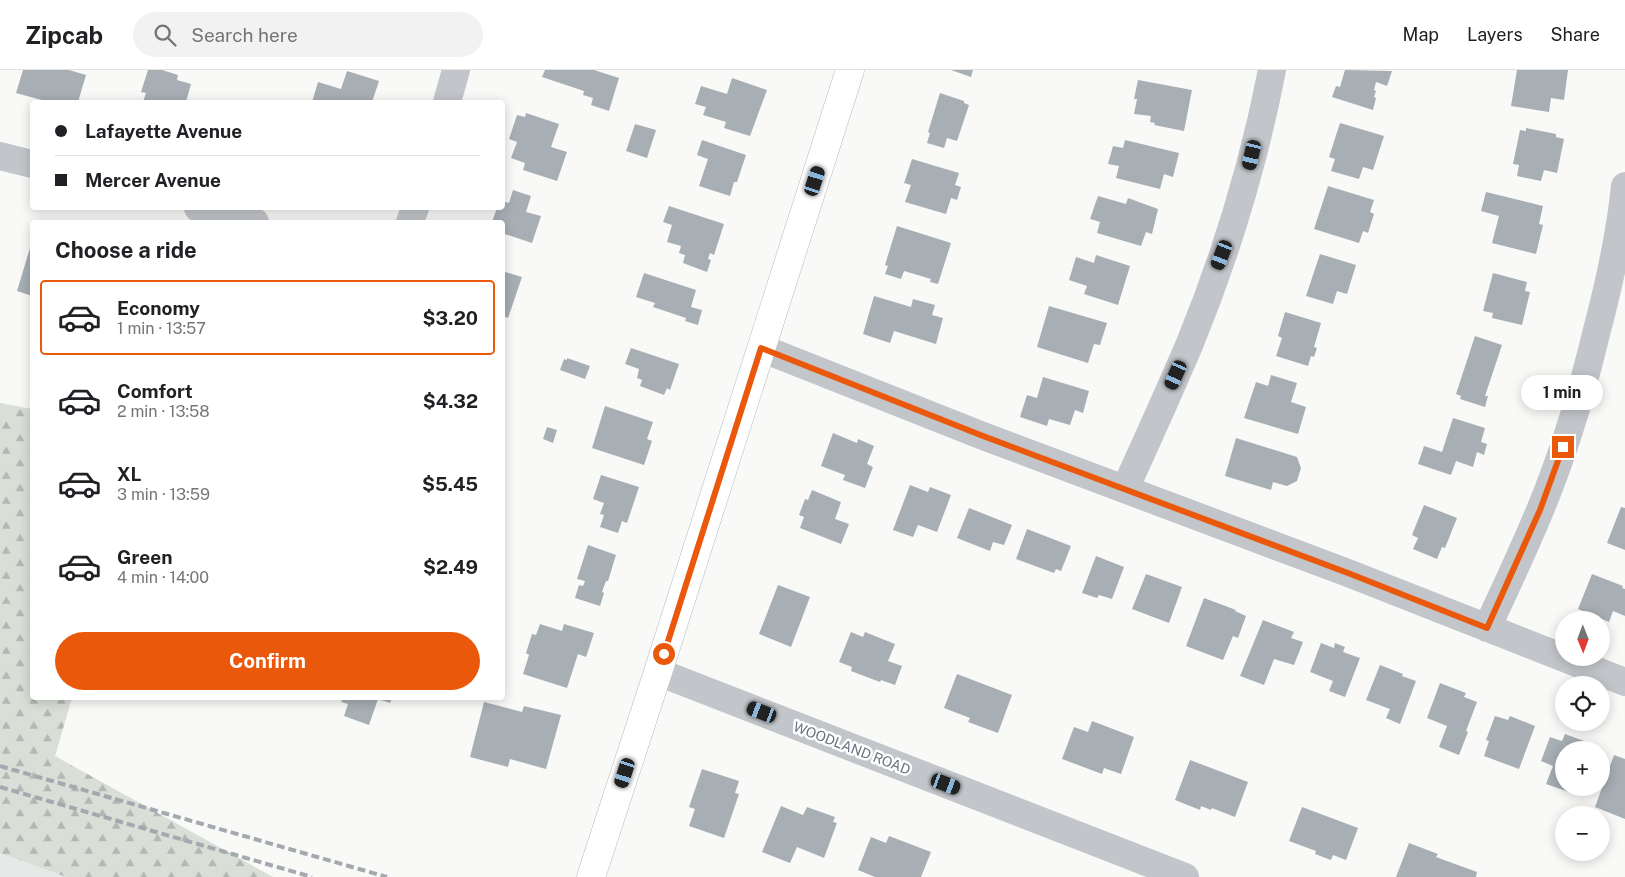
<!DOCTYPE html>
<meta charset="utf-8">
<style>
:root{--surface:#fff;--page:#f2f2f2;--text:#202124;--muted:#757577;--line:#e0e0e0;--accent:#ea580c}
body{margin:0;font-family:"Public Sans",sans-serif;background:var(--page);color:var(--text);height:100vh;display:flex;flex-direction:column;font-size:19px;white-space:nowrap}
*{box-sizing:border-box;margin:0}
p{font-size:16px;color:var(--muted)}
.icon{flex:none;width:28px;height:28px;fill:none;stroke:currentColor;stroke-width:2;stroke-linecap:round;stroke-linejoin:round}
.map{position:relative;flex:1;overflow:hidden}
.panel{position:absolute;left:30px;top:150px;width:475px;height:480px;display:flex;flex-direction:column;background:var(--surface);border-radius:5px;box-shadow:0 2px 12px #0003}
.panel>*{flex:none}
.hud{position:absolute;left:30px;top:30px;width:475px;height:110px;border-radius:5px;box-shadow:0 2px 12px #0003;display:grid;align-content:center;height:110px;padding:0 25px;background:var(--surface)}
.needle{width:32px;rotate:179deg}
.controls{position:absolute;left:1555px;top:541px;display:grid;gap:10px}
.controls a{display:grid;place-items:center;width:55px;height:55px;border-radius:50%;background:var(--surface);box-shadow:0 2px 12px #0003;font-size:25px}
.end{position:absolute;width:22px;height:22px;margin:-11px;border:6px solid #ea580c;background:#fff;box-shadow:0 0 0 2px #fff}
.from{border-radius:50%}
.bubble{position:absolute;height:35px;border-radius:18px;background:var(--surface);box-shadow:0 2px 12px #0003;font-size:16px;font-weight:700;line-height:35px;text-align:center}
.car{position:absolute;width:15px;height:30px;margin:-15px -8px;border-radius:6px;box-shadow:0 0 4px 1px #0007;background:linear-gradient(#222 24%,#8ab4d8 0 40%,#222 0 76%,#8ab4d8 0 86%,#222 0)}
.hud b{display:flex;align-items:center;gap:18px;height:48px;font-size:19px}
.hud b+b{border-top:1px solid var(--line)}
.hud i{width:12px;height:12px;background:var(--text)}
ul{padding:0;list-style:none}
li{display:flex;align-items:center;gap:15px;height:75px;margin:0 10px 8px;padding:0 15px;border:2px solid transparent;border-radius:5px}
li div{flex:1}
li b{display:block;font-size:19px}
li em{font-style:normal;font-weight:700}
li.on{border-color:var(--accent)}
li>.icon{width:45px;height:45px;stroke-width:1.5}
h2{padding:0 25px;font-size:22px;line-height:60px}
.primary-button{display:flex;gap:10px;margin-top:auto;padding:10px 25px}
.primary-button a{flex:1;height:58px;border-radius:30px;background:var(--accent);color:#fff;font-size:20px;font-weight:700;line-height:58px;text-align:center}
header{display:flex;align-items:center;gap:30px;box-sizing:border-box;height:70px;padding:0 25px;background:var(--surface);border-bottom:1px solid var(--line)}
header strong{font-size:24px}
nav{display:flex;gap:28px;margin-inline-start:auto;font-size:18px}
.search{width:350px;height:45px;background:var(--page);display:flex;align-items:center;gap:12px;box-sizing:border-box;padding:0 18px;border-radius:28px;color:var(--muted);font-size:19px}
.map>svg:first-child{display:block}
</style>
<header>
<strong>Zipcab</strong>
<div class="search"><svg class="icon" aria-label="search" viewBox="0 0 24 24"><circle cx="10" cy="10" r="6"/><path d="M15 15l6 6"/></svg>Search here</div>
<nav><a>Map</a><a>Layers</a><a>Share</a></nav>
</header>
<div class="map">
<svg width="1625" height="807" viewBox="0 0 1625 807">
<defs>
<pattern id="forest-firs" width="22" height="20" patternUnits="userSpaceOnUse" patternTransform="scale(1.25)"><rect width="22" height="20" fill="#d9ded7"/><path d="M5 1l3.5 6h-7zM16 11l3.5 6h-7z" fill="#b4b8b4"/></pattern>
</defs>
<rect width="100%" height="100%" fill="#f9faf8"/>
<path fill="#e7e9e8" d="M0,783L66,807H0Z"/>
<path fill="url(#forest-firs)" d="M0,333L32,339V628H72L55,686L273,807H66L0,783Z"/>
<path fill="#a7aeb4" d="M23,0H69L86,5L78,32H49L16,23Z
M148,0H162L178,5L177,10L191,14L186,32H143L146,23L141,22Z
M545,0H594L619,8L609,41L591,35L593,28L583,25L584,21L542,7Z
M951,0H973L971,7Z
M1345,0L1392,1L1387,16L1376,12L1374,20L1376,21L1374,27L1376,28L1373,40L1332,27L1336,16L1340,17Z
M1517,0H1568L1564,30L1551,28L1549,42L1511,36Z
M347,1L379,11L372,32H312L318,12L341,19Z
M732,8L767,20L750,66L724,58L726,52L703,45L706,37L695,34L701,16L727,24Z
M1138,10L1192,20L1184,61L1154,55L1155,53L1150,52L1151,46L1134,44L1137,29H1134Z
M940,23L964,31V33L969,35L957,71L947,68L944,78L927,73L930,63L928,62Z
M526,43L559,54L551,77L567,82L557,111L523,100L525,93L511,88L517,72L509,69L517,45L525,47Z
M1340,53L1384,66L1373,100L1363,97L1359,109L1331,101L1335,89L1329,87Z
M635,54L656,60L647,88L626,81Z
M1526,58L1556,64V67L1564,69L1557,103L1544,100L1541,111L1517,106L1519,95L1513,94L1520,60L1526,61Z
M702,70L746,85L737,112H734L730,126L699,116L708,89L697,85Z
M1125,70L1179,83L1173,107L1164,104L1160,119L1116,108L1119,96L1108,94L1113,76L1123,78Z
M912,89L959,103L955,115L961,117L957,130L951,128L946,144L905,132L911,115L904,113Z
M1328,116L1374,130L1370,142L1374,144L1368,163L1363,161L1359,173L1314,159Z
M513,120L531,126L526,142L541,146L532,173L502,163V152H492L497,138H502V131L509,133Z
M1486,122L1543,136L1539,154L1543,155L1536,184L1492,173L1499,146L1481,141Z
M1098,126L1126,134L1128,128L1158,139L1152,164L1146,162L1141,176L1097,163L1100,152L1090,149Z
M669,136L724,154L714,185L710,183L708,189L711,190L707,202L683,193L685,185L679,183L681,176L667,172L672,155L663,152Z
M897,156L951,173L938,214L930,212L931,209L904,201L901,209L885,204L888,196L885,195Z
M30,178L32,179V226L17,221Z
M1320,184L1356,195L1347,224L1337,221L1333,234L1306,226Z
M1096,185L1130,196L1118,235L1084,224L1087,216L1069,210L1076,187L1094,193Z
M502,201L522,207L508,248L502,246Z
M644,203L696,220L691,237L702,240L698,255L685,251L686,248L653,237L655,233L636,227Z
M1493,203L1527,212L1525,221L1530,222L1522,255L1492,248L1493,243L1483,241Z
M874,226L911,237L913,229L935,235L932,245L943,248L936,274L894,261L890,273L863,264Z
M1049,236L1107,253L1100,275L1094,274L1088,293L1037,277Z
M1285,242L1321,253L1314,277L1317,278L1314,287L1311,286L1308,296L1276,286L1282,268L1278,266Z
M1475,266L1502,275L1485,326H1488L1485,337L1460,329L1461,326L1456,324Z
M631,278L679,294L670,320L667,318L664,325L640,316L642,310L637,308L639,299L625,294Z
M567,288L590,296L585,309L560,300L564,289L567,290Z
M1271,305L1297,313L1291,332L1306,337L1298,364L1244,348L1256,312L1268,316Z
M1043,307L1089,321L1083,343L1075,340L1070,355L1049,349L1047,356L1020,347L1027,325L1037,328Z
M605,336L653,352L647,369L652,371L644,395L592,378Z
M1453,348L1485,358L1481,372L1487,374L1484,385L1477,382L1473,397L1456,391L1451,405L1418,394L1424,376L1442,382Z
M547,357L557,360L553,373L543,369Z
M833,363L857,373L858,369L874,376L867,394L873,397L865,418L843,410L845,405L821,396Z
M1236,368L1297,387L1301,398L1297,411L1287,416L1273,412L1271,420L1225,406Z
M601,405L639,417L627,453L622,451L618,463L600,457L604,445L600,444L604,433L593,429Z
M910,415L928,422L930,417L951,425L937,462L918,455L913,467L893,460Z
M812,420L841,432L835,449L849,454L841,474L800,458L804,447L799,445L805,429L808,430Z
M1424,435L1457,448L1445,478L1442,477L1437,489L1413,479L1418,468L1412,465Z
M1621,437L1625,438V480L1607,473Z
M969,438L1012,455L1004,475L993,472L990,481L957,468Z
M1027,459L1071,476L1061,501L1056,499L1054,503L1016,489Z
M588,475L616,485L608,511H606L602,522L604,523L600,536L575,528L579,515L583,516L585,511L577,509Z
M1096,486L1124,497L1112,529L1099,525L1097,528L1082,523Z
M1146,504L1182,517L1169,553L1132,539Z
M1592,504L1623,516L1622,518L1625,519V546L1613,541L1609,552L1578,539Z
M778,515L810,527L791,577L759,564Z
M1204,528L1236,540L1235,541L1246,546L1238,568L1233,566L1223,590L1186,576Z
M1263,550L1294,562L1291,568L1303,572L1294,595L1274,589L1264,615L1240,606Z
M540,554L562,561L564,554L594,563L586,587L578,584L567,618L523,604L529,585L526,583L532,564L536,565Z
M851,562L863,567L865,562L895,574L888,591L902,596L895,615L881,610L880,612L851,601L852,597L839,592Z
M1321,573L1334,578L1335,573L1345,577L1343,582L1360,588L1345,627L1329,621L1333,611L1310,602Z
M1380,595L1403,604L1402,606L1416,611L1400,654L1386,648L1390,639L1366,630Z
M957,604L1012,625L998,663L968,652L970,648L944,638Z
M1440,613L1466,623L1464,627L1477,632L1466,661L1468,662L1459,685L1439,677L1447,656L1427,648Z
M343,628H392L390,633L378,629L369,655L344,646L348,634L341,632Z
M484,632L522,642L524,636L561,645L546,699L510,689L508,697L470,687Z
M1495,646L1508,650L1510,646L1535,656L1519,699L1484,686L1489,671L1486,670Z
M1092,651L1134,667L1121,704L1104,698L1102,704L1062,689L1074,657L1088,662Z
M1565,664L1595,675L1594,680H1564V718H1580L1577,725L1546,714L1553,696L1541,691L1550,667L1562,671Z
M1614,685L1625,689V749L1595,737Z
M1190,690L1248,712L1235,747L1212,738L1211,740L1201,736L1200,740L1175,730Z
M702,699L739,711L735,723L739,724L724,768L689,756L695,739L689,737Z
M781,736L803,745L807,737L835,747L833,752L837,753L824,788L797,777L790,793L762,782Z
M1302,737L1358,758L1346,790L1333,785L1331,790L1315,784L1316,781L1289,771Z
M889,766L931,782L921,807H875L858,800L871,767L886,773Z
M1409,773L1438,784L1436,787L1477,802L1476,807H1396Z"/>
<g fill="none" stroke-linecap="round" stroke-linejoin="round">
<defs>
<path id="secondary" d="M591,807L658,602L850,0"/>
</defs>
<use href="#secondary" stroke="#b4b9be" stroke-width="29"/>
<path stroke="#c2c5c9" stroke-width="28" d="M447,32L456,0
M0,86L32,94
M198,138L255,152
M410,152L415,138
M761,278L983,366L1348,503L1625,612
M1125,419C1147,371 1169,322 1190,273C1226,185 1254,93 1272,0
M1487,558C1508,513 1529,469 1547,423C1567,372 1583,318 1596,264C1609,215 1620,166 1625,116
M658,602L1185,807"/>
<use href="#secondary" stroke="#fff" stroke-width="28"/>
<path stroke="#a4a9af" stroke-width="4" stroke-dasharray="8 4" stroke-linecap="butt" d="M0,696L387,807
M0,717L312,807"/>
</g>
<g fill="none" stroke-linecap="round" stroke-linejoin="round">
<path stroke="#ea580c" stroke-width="6" d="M664,584L761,278L983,366L1348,503L1487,558L1540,440L1563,377"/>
</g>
<g text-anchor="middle" stroke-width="5" stroke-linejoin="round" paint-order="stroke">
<g font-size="14" fill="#677380" stroke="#fff">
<text transform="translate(852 678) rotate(21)" y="5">WOODLAND ROAD</text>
</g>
</g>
</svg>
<div class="controls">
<a><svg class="needle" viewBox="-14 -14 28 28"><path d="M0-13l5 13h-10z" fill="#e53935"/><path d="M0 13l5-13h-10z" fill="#757577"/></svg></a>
<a><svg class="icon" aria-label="locate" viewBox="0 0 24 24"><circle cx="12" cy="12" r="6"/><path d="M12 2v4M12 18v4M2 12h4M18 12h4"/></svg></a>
<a>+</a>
<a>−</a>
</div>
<i class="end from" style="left:664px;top:584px"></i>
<i class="end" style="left:1563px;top:377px"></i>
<div class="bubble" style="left:1521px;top:305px;width:82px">1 min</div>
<i class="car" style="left:1252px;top:85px;rotate:193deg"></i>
<i class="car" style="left:815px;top:111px;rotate:18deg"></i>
<i class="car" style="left:1222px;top:185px;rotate:201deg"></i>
<i class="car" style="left:1176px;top:305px;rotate:204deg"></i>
<i class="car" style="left:762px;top:642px;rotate:291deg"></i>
<i class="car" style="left:625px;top:703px;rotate:198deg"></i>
<i class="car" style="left:946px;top:714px;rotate:111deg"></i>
<div class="hud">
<b><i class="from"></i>Lafayette Avenue</b>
<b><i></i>Mercer Avenue</b>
</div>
<section class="panel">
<h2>Choose a ride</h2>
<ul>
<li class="on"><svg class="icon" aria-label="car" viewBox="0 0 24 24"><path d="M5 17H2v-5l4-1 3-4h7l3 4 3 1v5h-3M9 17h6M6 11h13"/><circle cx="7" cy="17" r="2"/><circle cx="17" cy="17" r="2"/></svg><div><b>Economy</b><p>1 min · 13:57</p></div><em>$3.20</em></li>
<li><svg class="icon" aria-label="car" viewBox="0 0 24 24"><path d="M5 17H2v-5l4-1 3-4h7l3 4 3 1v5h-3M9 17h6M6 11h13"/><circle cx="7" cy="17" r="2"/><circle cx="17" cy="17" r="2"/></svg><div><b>Comfort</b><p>2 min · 13:58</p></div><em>$4.32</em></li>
<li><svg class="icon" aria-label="car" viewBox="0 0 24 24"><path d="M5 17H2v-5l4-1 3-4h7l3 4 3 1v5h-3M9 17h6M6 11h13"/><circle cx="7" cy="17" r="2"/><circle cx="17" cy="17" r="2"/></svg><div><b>XL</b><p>3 min · 13:59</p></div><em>$5.45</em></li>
<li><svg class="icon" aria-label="car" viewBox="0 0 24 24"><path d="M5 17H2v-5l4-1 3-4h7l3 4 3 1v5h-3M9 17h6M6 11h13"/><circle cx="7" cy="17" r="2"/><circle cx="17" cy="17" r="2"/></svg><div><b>Green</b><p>4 min · 14:00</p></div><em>$2.49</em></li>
</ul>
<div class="primary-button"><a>Confirm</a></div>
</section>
</div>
